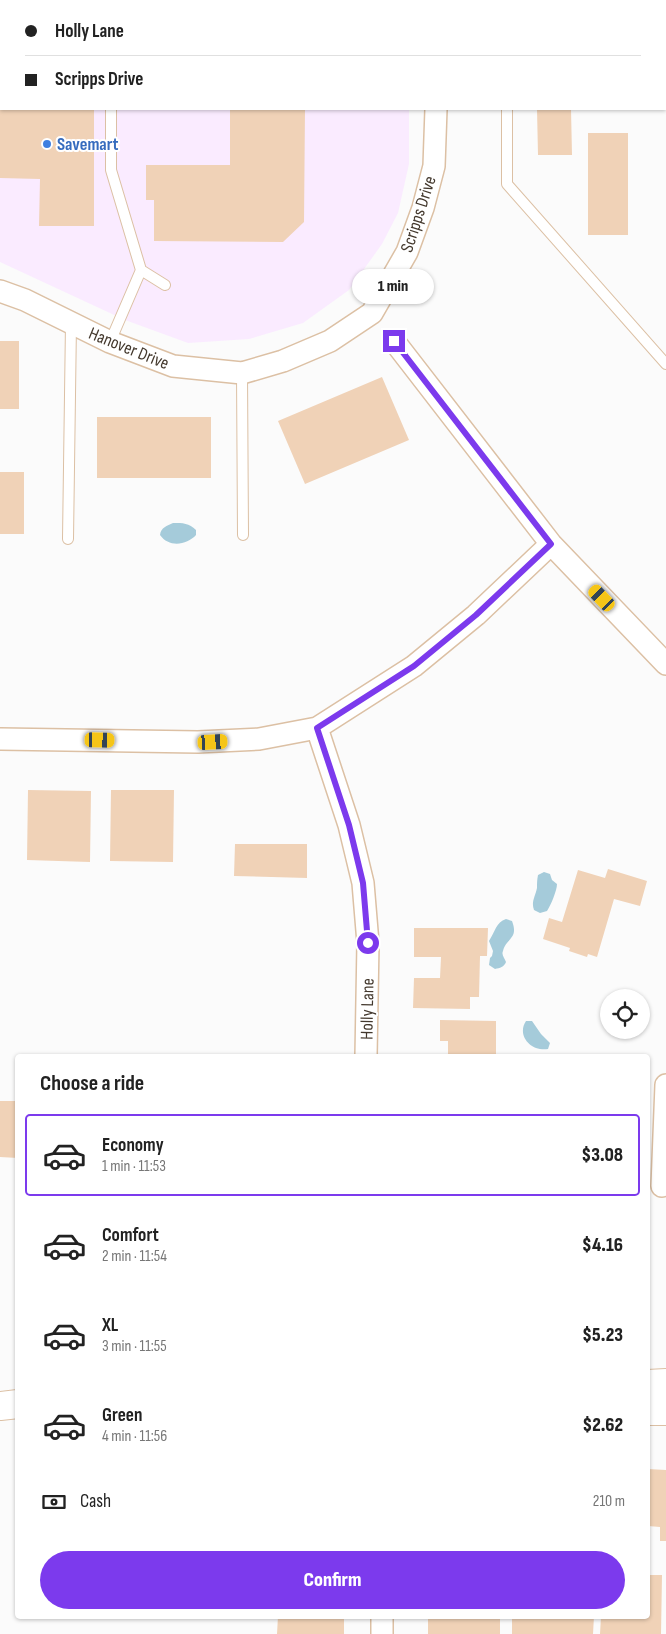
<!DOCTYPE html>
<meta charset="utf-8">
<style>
:root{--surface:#fff;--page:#f6f6f6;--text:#222;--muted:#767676;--line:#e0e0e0;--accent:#7c3aed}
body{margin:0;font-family:"Sofia Sans Condensed",sans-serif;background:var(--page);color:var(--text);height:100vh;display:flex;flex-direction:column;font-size:19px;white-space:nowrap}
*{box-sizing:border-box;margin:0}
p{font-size:16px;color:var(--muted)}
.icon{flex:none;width:28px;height:28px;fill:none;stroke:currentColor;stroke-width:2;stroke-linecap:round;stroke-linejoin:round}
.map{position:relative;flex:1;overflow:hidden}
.sheet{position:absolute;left:15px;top:1054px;width:635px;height:565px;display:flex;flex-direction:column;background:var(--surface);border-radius:5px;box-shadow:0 1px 4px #0004}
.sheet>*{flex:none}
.guide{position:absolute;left:0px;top:0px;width:666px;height:110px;box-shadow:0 1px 4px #0004;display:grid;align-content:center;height:110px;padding:0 25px;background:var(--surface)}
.fabs{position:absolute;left:600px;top:989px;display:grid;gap:10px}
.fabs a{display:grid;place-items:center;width:50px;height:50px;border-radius:50%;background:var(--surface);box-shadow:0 1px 4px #0004;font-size:25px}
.end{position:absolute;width:22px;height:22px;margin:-11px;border:6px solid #7c3aed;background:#fff;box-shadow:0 0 0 2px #fff}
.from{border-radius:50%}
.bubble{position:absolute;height:35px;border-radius:18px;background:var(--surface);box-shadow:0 1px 4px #0004;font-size:16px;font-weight:800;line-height:35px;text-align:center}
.car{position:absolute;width:15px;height:30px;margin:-15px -8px;border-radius:6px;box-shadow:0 0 4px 1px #0007;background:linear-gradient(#f5c518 24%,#345 0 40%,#f5c518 0 76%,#345 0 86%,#f5c518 0)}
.guide b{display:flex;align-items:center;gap:18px;height:48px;font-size:19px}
.guide b+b{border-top:1px solid var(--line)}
.guide i{width:12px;height:12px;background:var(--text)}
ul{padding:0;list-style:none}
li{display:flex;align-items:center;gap:15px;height:82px;margin:0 10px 8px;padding:0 15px;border:2px solid transparent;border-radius:5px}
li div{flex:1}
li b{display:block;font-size:19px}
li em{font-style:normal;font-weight:800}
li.current{border-color:var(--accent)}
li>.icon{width:45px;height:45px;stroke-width:1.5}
h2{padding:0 25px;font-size:22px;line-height:60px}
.pay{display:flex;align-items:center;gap:12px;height:55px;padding:0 25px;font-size:19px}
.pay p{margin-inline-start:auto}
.action{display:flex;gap:10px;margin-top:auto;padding:10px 25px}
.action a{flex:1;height:58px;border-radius:30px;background:var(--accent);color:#fff;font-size:20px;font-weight:800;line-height:58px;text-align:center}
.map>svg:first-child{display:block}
</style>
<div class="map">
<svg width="666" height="1634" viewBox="0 0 666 1634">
<rect width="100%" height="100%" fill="#fbfbfb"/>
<path fill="#faebff" d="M0,0H407V1H1V109H409V164L398,213L382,244L349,290L303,323L249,339L188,343L125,320L0,262Z"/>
<path fill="#a5cbda" d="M173,523C183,523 189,523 196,530V535C187,545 169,548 160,535C161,527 167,526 173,523Z
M544,872L550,874L552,880L557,884C557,890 551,905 547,911L540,913L534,910C531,902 535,897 537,888C537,883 537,880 538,875Z
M506,919L512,921C519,939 506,938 503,951C501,955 505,959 506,962C504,967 500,968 495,969L489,965L490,958L492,956L493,951L489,941C495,932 496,922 506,919Z
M526,1021H532L541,1034L550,1043L548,1049C532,1052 516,1036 526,1021Z"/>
<path fill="#f0d2b7" d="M0,109H94V226H39L40,179L0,178Z
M230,109H305L304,222L283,242L154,241V200H146V165H230Z
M537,109H571L572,155H538Z
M588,133H628V235H588Z
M0,341H19V409H0Z
M382,377L409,440L305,484L278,421Z
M97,417H211V478H97Z
M0,472H24V534H0Z
M28,790L91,791L90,862L27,860Z
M111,790H174L173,862L110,861Z
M235,844H307V878L234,876Z
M608,869L647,881L640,906L614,899L597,957L588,954L587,957L569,951L570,948L543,939L549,918L562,922L578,870L605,878Z
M414,928H488L487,956H480L479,997H470V1009L413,1008L414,978H440L441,957H414Z
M440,1020L496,1021V1056H448V1041H440Z
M0,1101H18V1158L0,1157Z
M648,1469L666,1470V1541H660V1527L648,1526Z
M648,1575H662L661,1634H600L601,1616H648Z
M278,1616H344V1634H277Z
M428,1616H500V1634H428Z
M512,1616H594L593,1634H512Z"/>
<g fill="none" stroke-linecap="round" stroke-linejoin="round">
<defs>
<path id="lane" d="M507,109V184L666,364
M141,270L165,285
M110,342L141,270L111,170V109
M242,373L243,535
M68,539L71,323"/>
<path id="street" d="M435,0V1
M0,291L25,300L110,342L173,366L242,373L283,361L330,341L372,313L407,252L423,208L434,166L436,109
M394,341L551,544L666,664
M317,728L349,825L363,883L368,943L366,1056
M0,739L198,742L259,739L317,728L414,666L476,615L551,544
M662,1186L666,1085
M382,1616V1634"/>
<path id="secondary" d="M648,1384L666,1383
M0,1406L18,1404
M648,1411H666"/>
</defs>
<use href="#lane" stroke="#dcc0a4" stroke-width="12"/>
<use href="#street" stroke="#dcc0a4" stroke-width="24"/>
<use href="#secondary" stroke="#dcc0a4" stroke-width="30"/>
<use href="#lane" stroke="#fff" stroke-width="10"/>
<use href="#street" stroke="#fff" stroke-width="21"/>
<use href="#secondary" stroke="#fff" stroke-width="28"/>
</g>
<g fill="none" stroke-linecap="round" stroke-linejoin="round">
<path stroke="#7c3aed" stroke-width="6" d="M368,943L363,883L349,825L317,728L414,666L476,615L551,544L394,341"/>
</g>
<circle fill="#3f7fe0" stroke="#fff" stroke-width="2" cx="47" cy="144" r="5"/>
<g text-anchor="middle" stroke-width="4" stroke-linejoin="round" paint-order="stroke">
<g font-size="18" font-weight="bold" fill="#366cbe" stroke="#fff" text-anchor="start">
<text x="57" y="150">Savemart</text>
</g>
<g font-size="18" fill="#43382d" stroke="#fff">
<text transform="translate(418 214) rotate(-72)" y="6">Scripps Drive</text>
<text transform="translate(129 348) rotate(22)" y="6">Hanover Drive</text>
<text transform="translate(367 1009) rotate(-89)" y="6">Holly Lane</text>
</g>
</g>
</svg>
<div class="fabs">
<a><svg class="icon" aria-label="locate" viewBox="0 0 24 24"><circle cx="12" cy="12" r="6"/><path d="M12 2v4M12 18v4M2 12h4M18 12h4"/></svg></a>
</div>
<i class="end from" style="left:368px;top:943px"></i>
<i class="end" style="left:394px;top:341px"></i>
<div class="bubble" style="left:352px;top:269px;width:82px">1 min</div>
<i class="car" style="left:602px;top:598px;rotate:316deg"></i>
<i class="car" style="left:100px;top:740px;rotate:91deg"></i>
<i class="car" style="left:213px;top:742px;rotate:87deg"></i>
<div class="guide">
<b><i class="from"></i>Holly Lane</b>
<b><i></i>Scripps Drive</b>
</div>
<section class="sheet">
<h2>Choose a ride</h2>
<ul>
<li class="current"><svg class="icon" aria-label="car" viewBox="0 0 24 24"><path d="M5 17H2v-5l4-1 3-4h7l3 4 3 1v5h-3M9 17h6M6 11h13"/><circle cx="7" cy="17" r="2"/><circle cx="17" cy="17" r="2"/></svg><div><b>Economy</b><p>1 min · 11:53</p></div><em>$3.08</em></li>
<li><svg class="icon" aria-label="car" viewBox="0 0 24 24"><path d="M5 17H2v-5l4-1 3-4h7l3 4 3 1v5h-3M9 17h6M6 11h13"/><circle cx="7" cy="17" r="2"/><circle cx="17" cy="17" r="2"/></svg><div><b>Comfort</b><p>2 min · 11:54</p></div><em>$4.16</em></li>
<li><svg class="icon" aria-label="car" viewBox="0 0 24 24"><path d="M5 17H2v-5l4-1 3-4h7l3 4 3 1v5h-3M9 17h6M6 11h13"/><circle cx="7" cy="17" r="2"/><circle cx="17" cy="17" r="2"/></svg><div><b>XL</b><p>3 min · 11:55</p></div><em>$5.23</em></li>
<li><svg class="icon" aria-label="car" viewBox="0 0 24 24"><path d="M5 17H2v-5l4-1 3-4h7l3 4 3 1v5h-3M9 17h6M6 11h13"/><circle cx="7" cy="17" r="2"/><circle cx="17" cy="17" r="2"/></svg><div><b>Green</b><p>4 min · 11:56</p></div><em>$2.62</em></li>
</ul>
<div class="pay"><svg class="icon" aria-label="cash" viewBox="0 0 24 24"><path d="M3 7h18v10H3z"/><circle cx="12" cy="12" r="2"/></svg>Cash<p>210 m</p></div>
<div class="action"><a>Confirm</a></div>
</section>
</div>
